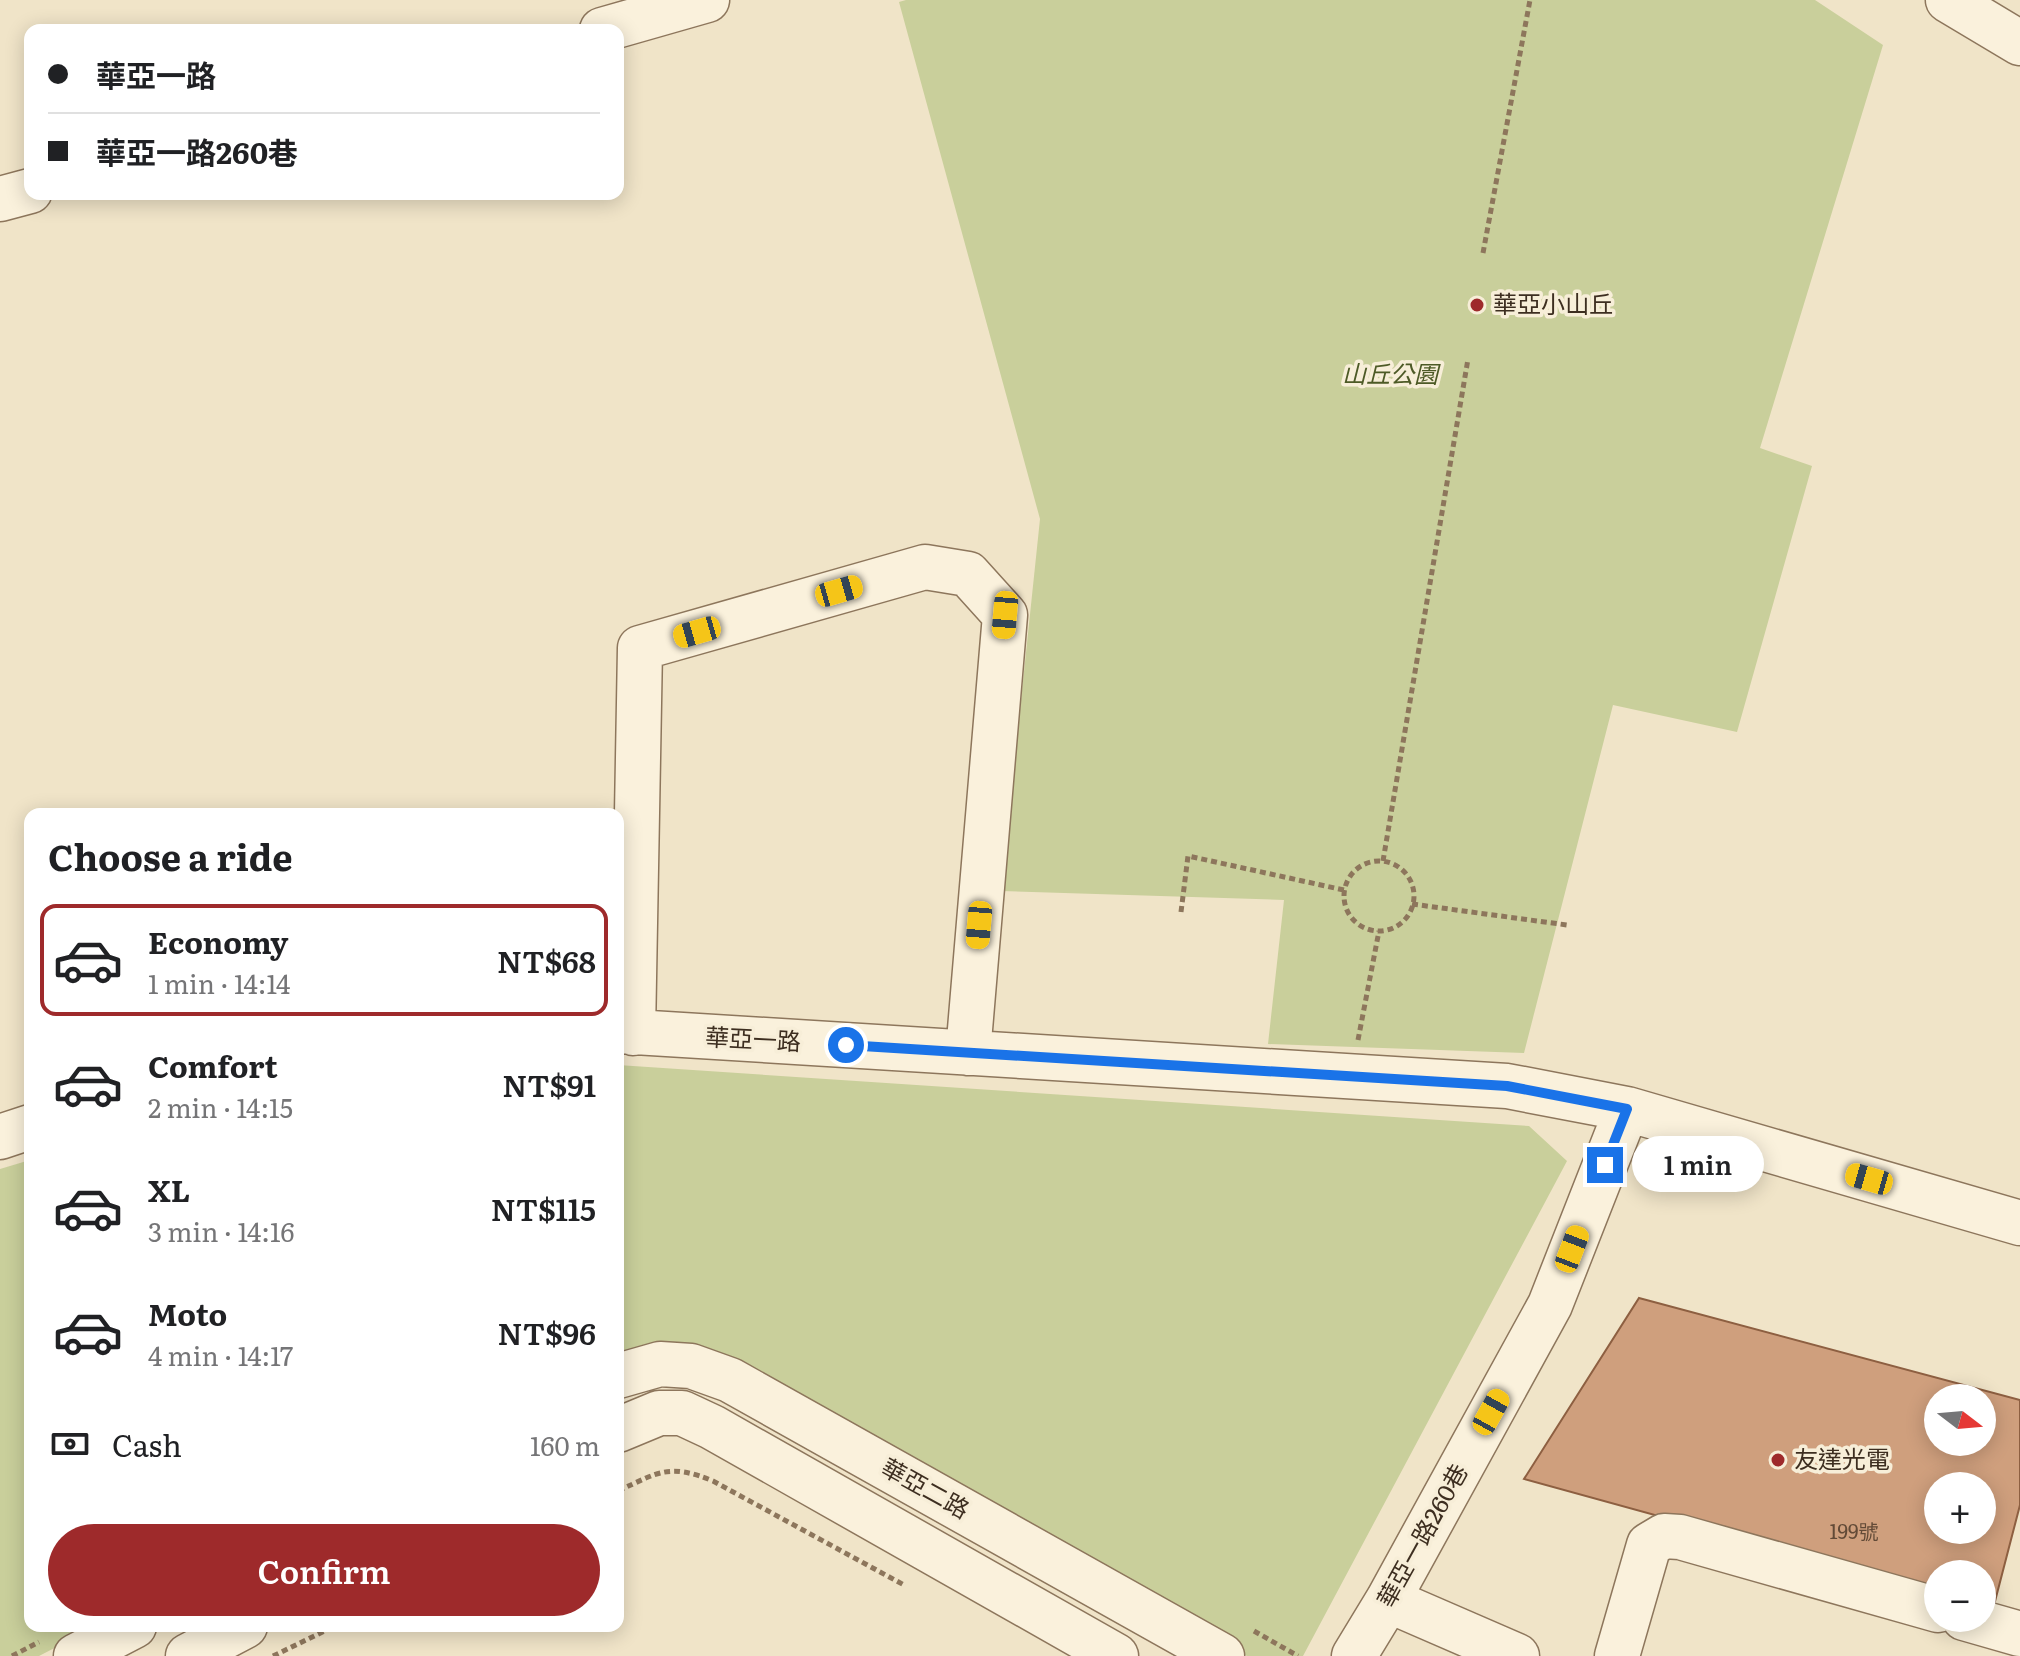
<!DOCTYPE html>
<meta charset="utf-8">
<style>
:root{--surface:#fff;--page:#f6f6f6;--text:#202124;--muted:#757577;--line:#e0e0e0;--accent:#9e2a2b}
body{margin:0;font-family:Literata,"Noto Sans TC",serif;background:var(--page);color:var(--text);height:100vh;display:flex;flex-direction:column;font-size:30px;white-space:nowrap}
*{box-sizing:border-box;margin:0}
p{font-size:26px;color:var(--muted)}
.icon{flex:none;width:44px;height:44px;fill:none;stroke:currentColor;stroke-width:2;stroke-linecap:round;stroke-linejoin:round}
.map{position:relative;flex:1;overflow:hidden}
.sheet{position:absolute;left:24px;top:808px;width:600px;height:824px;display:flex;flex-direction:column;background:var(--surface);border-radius:16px;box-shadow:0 4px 20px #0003}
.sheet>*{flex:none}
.guide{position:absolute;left:24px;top:24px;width:600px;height:176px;border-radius:16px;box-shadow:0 4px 20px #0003;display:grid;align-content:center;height:176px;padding:0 24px;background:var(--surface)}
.needle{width:52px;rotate:106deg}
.fabs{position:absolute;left:1924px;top:1384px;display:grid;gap:16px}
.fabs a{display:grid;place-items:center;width:72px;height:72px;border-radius:50%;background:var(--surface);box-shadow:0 4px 20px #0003;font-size:40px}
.end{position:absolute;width:36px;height:36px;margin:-18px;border:10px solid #1a73e8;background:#fff;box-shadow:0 0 0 4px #fff}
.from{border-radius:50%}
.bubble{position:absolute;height:56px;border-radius:28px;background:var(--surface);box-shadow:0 4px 20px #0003;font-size:26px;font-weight:600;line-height:56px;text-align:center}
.car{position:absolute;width:24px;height:48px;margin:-24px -12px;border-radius:10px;box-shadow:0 0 6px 2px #0007;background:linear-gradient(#f5c518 24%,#345 0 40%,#f5c518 0 76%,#345 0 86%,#f5c518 0)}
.guide b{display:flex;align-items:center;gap:28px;height:76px;font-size:30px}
.guide b+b{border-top:2px solid var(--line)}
.guide i{width:20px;height:20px;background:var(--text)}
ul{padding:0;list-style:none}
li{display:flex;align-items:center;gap:24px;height:112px;margin:0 16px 12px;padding:0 8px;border:4px solid transparent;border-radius:16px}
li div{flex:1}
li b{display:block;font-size:30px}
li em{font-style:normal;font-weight:600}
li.current{border-color:var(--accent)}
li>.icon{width:72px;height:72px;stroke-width:1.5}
h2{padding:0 24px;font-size:36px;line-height:96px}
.pay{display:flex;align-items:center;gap:20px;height:88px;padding:0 24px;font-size:30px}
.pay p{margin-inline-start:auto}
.primary-button{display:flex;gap:16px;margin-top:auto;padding:16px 24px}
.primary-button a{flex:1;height:92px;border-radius:48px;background:var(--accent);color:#fff;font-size:32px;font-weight:600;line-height:92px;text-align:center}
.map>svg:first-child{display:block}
</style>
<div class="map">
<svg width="2020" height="1656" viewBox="0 0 2020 1656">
<rect width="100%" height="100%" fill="#f0e4c8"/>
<path fill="#c9cf9b" d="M906,0H1815L1883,45L1760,448L1812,466L1737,732L1613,705L1524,1053L1268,1044L1284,900L1001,891L1040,519L899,2Z
M618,1065L1529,1126L1567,1161L1303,1656H1247L729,1364L618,1359Z
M30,1160V1626H97L39,1656H0V1169Z"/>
<path fill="#cf9f7d" stroke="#8d5f41" stroke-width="2" fill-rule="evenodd" d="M1639,1298L2020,1400V1505L1993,1609L1982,1606V1574H1938V1593L1524,1479ZM1938,1398H1982V1442H1938ZM1938,1486H1982V1530H1938Z"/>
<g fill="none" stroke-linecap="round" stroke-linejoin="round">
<defs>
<path id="minor" d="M1948,0L2020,43
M602,30L707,0
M0,199L30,191
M618,1031L1507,1086L1627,1109L2020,1223
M633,1033L640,648L925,567L968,574L1005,615L968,1053
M0,1137L30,1127
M618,1376L660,1364L691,1366L730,1380L1222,1656
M618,1430L659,1413H682L712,1427L1116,1656
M1388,1600L1517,1656
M1964,1618L2020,1634
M76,1656L134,1626
M188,1656L245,1626
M1354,1656L1388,1600L1550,1305L1627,1109
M1617,1656L1649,1545L1664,1536L1680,1537L1938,1610"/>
</defs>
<use href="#minor" stroke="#8d765c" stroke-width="47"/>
<path stroke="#8d765c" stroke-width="5" stroke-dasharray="6 4" stroke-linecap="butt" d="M1483,253L1530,0
M1344 896a35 35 0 1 1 70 0a35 35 0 1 1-70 0Z
M1383,861L1468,359
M1412,904L1567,925
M1181,912L1188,856L1344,890
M1358,1040L1379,931
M618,1491C659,1472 669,1463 713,1481L904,1585
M1254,1631L1298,1656
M12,1656L39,1642
M273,1656L335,1626"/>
<use href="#minor" stroke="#faf1dc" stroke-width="44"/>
</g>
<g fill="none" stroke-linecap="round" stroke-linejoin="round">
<path stroke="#1a73e8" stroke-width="10" d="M846,1045L1507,1086L1627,1109L1605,1165"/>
</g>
<g fill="#9e2a2b" stroke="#f7eed8" stroke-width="3">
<circle cx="1477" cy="305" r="8"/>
<circle cx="1778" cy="1460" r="8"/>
</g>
<g text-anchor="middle" stroke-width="7" stroke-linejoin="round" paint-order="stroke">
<g font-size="20" fill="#624a37">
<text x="1854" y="1539">199號</text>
</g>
<g font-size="24" fill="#3d2e20" stroke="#f7eed8" text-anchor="start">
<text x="1493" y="313">華亞小山丘</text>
<text x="1794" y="1468">友達光電</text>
</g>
<g font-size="24" font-style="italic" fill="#4d5a26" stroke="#f7eed8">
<text x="1390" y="383">山丘公園</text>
</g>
<g font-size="24" fill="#3d2e20" stroke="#f7eed8">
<text transform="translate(753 1040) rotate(3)" y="8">華亞一路</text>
<text transform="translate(925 1489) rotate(29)" y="8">華亞二路</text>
<text transform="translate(1423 1536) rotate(-61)" y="8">華亞一路260巷</text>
</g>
</g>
</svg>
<div class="fabs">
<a><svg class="needle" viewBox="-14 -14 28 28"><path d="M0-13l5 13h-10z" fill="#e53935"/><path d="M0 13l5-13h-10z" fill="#757577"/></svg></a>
<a>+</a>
<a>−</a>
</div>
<i class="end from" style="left:846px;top:1045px"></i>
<i class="end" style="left:1605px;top:1165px"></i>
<div class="bubble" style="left:1632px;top:1136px;width:132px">1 min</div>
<i class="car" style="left:839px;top:591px;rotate:74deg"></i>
<i class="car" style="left:1005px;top:615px;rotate:185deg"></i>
<i class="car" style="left:697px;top:632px;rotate:254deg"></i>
<i class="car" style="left:979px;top:925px;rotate:185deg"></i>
<i class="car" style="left:1869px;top:1179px;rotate:286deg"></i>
<i class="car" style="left:1572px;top:1249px;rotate:21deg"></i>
<i class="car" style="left:1491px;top:1412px;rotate:29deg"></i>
<div class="guide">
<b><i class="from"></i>華亞一路</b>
<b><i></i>華亞一路260巷</b>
</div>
<section class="sheet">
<h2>Choose a ride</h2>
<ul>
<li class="current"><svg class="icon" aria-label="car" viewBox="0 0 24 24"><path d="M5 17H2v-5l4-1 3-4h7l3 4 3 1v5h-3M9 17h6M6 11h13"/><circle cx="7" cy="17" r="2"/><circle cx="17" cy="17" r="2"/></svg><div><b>Economy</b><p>1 min · 14:14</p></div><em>NT$68</em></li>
<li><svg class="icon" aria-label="car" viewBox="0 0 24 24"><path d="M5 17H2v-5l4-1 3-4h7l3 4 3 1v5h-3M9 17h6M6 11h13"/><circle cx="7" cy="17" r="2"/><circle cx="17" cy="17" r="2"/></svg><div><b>Comfort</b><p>2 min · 14:15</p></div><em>NT$91</em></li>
<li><svg class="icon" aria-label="car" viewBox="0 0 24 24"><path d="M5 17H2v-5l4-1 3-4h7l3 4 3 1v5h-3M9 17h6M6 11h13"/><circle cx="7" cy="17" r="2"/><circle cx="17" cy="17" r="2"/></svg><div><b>XL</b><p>3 min · 14:16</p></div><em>NT$115</em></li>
<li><svg class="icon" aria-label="car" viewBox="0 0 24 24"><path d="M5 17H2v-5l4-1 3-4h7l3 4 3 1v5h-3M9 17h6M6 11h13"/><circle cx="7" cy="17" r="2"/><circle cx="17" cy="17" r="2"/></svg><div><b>Moto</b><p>4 min · 14:17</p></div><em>NT$96</em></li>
</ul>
<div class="pay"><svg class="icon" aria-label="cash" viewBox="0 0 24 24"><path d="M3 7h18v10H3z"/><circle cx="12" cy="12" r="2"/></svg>Cash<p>160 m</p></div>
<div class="primary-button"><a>Confirm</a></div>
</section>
</div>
